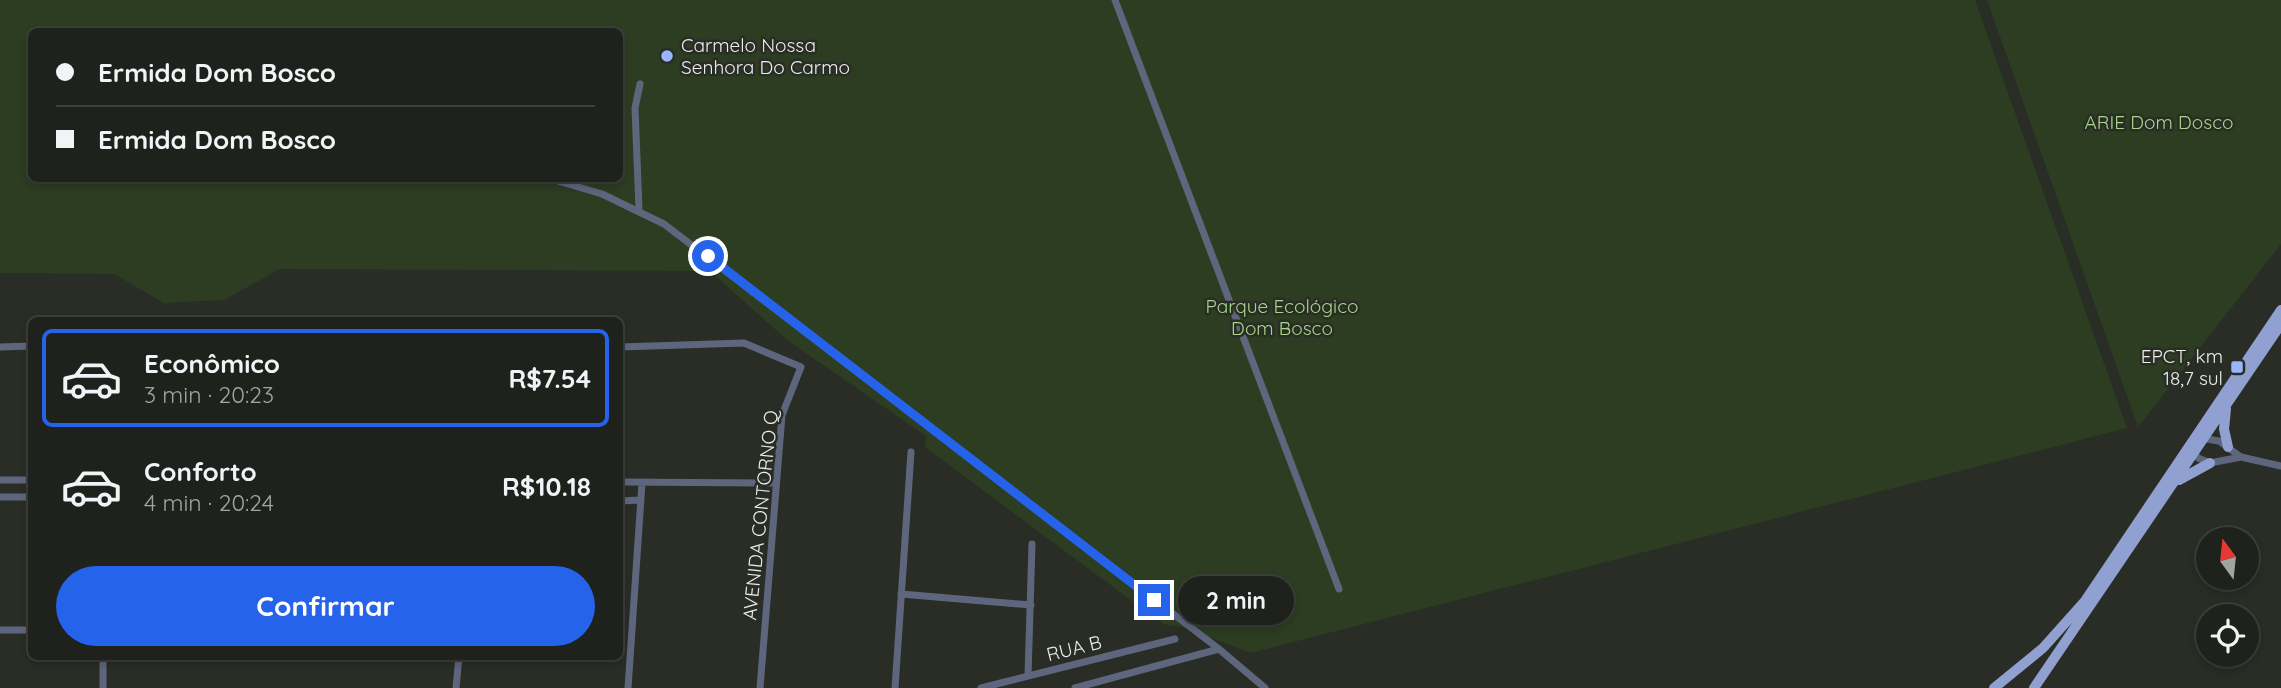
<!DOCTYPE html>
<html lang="pt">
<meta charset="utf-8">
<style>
:root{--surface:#1f221c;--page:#272a25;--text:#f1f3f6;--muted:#a1a4a3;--line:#3c3f3b;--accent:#2563eb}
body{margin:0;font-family:Quicksand,sans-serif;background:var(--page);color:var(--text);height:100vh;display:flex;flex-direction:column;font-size:26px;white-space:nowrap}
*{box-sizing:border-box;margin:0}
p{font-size:23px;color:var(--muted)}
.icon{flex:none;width:38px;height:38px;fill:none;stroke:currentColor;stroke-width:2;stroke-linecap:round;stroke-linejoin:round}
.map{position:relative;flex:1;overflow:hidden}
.side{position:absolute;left:28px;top:317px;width:595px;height:343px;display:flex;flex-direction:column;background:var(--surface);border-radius:10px;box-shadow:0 4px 10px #0003,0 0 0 2px var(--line)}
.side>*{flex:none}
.guide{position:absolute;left:28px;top:28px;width:595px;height:154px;border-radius:10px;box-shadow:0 4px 10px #0003,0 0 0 2px var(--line);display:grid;align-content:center;height:154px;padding:0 28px;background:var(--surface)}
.needle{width:46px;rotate:345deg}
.tools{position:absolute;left:2196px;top:527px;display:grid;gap:14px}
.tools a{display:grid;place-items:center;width:63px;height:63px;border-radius:50%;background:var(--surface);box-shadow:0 4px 10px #0003,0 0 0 2px var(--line);font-size:35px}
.end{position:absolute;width:32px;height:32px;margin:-16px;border:9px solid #2563eb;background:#fff;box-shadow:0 0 0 4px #fff}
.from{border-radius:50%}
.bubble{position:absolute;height:49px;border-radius:24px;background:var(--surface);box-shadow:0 4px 10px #0003,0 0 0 2px var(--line);font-size:23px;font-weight:700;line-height:49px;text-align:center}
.guide b{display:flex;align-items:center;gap:24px;height:66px;font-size:26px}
.guide b+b{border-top:2px solid var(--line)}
.guide i{width:18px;height:18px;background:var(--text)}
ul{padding:12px 0 0;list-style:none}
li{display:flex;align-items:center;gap:21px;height:98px;margin:0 14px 10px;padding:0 14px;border:4px solid transparent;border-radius:10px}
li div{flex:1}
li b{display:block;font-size:26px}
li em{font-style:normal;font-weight:700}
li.current{border-color:var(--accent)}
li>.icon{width:63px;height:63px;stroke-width:1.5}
.primary-button{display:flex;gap:14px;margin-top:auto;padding:14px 28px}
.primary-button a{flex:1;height:80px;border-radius:42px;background:var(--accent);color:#fff;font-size:28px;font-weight:700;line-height:80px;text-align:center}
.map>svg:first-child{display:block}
</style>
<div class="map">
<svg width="2281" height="688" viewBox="0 0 2281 688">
<rect width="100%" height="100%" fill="#292d26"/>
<path fill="#2c3d21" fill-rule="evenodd" d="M0,0H1975L2127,428L1251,653L1186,628L1163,624L925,447L926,436L787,340L710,271L280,269L224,300L164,303L114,274L0,273ZM32,32H620V178H32Z
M1987,0H2281V244L2138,427Z"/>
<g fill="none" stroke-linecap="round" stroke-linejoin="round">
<path stroke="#5e667e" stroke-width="7" d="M1115,0L1339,589
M548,178L602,194L664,224L1219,649L1265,688
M639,209L635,108L640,84
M0,347L32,346
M620,347L744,343L801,367L782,415L760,688
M2201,438L2219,441L2241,457
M2193,451L2198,458L2210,463L2241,457L2281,466
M0,480H32
M620,482L775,483
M0,497H32
M620,501L641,500
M901,594L1031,605
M0,630H32
M1028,676L1032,544
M103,688V656
M456,688L459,656
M628,688L642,483
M895,688L911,452
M981,688L1175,639
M1075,688L1219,649"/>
<path stroke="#90a1d1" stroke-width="10" d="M2226,409L2224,429L2228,447
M2179,480L2210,463
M1994,688L2043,648L2085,601L2281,310
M2034,688L2281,324"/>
</g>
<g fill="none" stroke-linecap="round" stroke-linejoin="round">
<path stroke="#2563eb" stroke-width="9" d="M708,256L1154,600"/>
</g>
<g fill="#9cb4fd" stroke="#292d26" stroke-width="2.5">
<circle cx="667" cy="56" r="7"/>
<rect x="2230" y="360" width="14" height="14" rx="3.5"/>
</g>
<g text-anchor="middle" stroke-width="5" stroke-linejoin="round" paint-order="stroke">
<g font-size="19" fill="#ebede9" stroke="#292d26" text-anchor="start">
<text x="681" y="52">Carmelo Nossa<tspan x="681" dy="22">Senhora Do Carmo</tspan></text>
<text x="2223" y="363" text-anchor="end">EPCT, km<tspan x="2223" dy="22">18,7 sul</tspan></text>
</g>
<g font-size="19" fill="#a6d687" stroke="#292d26">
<text x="2159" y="129">ARIE Dom Dosco</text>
<text x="1282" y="313">Parque Ecológico<tspan x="1282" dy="22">Dom Bosco</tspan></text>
</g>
<g font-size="19" fill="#ebede9" stroke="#292d26">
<text transform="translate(760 515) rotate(-84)" y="7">AVENIDA CONTORNO Q</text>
<text transform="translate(1074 648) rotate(-14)" y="7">RUA B</text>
</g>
</g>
</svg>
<div class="tools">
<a><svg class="needle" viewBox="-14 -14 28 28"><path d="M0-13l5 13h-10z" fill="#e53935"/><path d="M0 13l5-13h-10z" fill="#a1a4a3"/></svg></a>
<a><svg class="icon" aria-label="locate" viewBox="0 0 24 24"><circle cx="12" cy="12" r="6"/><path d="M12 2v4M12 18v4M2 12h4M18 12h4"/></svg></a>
</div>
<i class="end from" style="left:708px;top:256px"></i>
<i class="end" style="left:1154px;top:600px"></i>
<div class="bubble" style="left:1178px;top:576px;width:116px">2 min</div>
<div class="guide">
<b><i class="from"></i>Ermida Dom Bosco</b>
<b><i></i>Ermida Dom Bosco</b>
</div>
<section class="side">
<ul>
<li class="current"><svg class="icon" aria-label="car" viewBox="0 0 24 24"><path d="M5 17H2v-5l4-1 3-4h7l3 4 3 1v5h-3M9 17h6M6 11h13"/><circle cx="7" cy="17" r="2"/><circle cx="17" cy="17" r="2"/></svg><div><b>Econômico</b><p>3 min · 20:23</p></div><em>R$7.54</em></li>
<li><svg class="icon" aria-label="car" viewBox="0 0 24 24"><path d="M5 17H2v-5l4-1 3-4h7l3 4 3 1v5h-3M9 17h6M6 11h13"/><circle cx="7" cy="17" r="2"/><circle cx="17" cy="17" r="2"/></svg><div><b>Conforto</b><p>4 min · 20:24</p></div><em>R$10.18</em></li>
</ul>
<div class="primary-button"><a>Confirmar</a></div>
</section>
</div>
